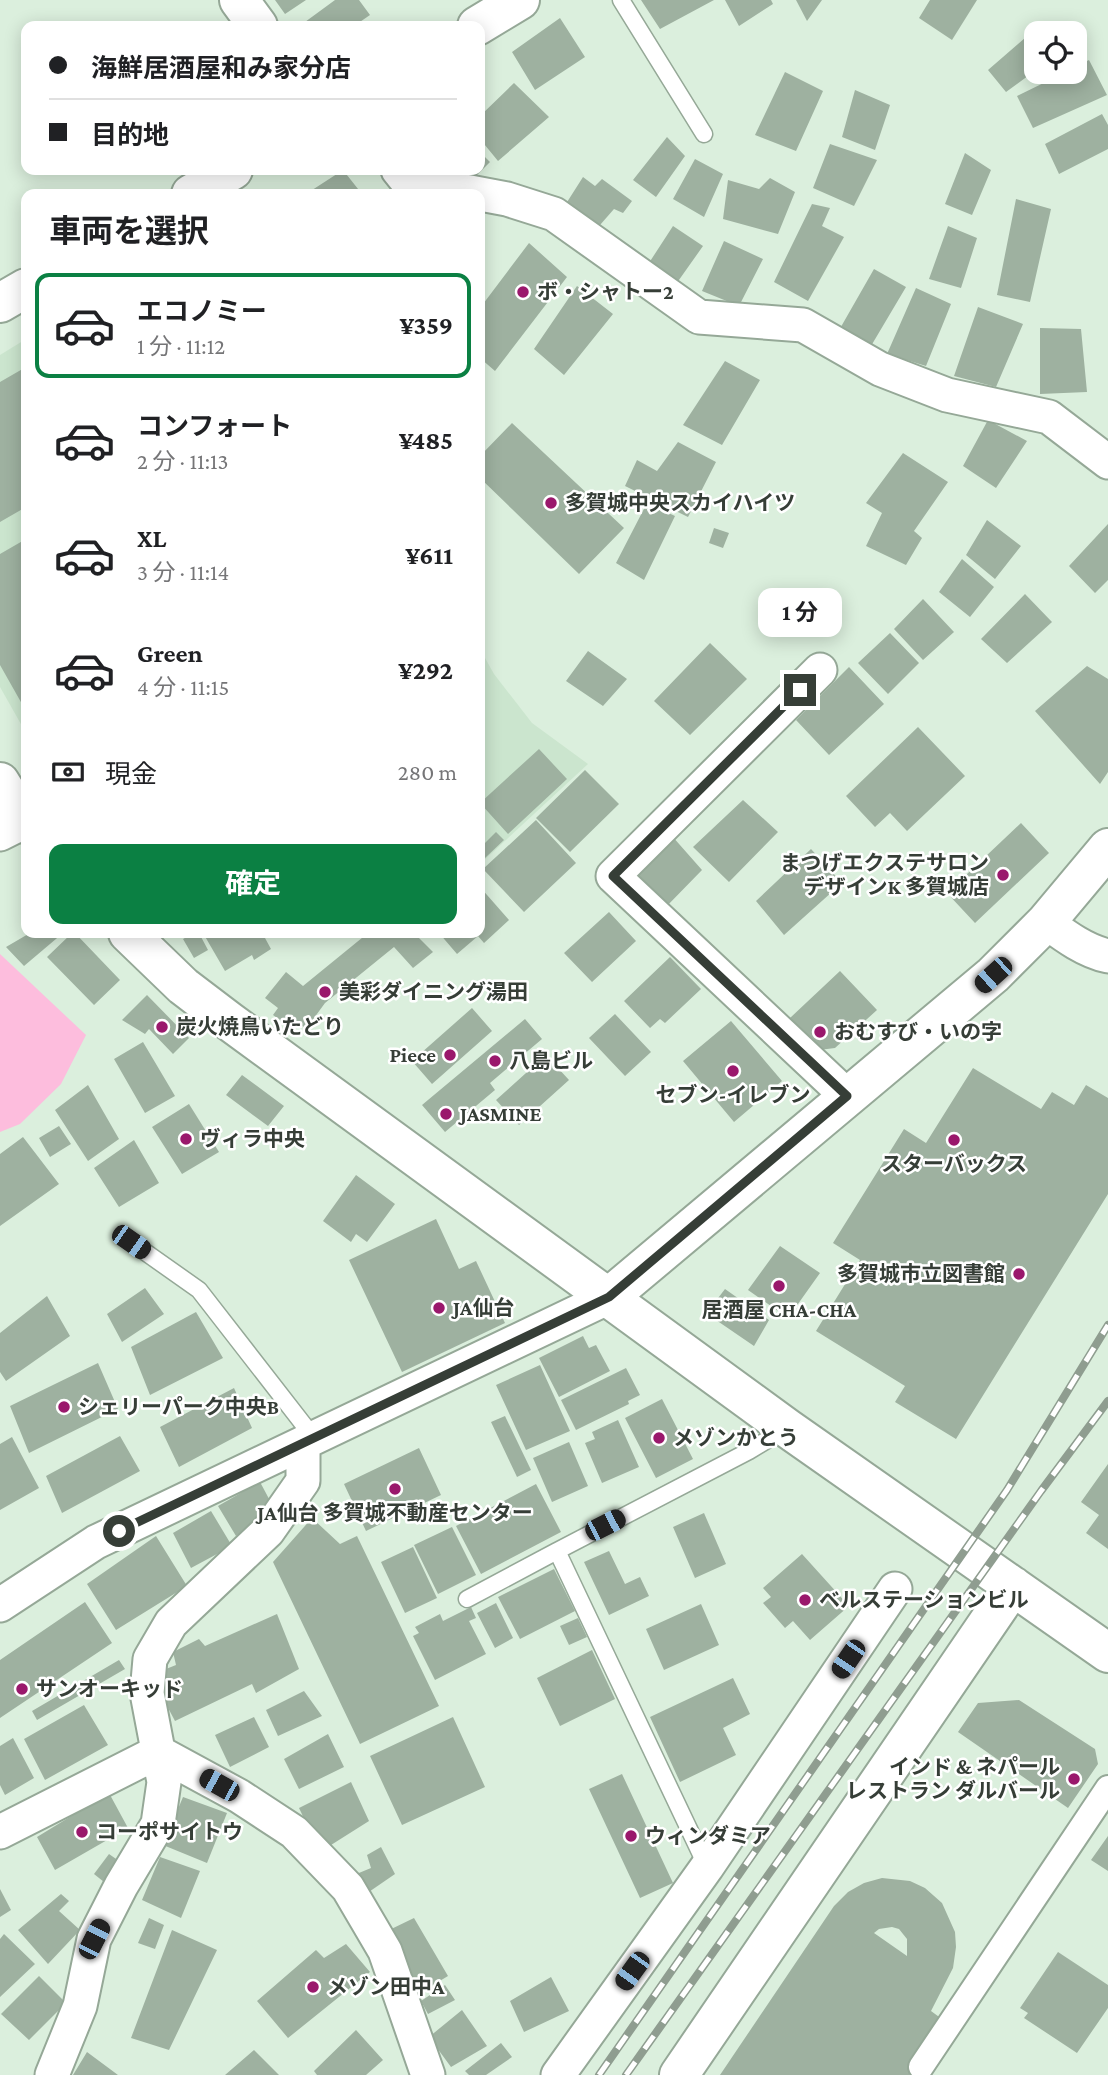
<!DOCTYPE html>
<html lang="ja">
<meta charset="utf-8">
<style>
:root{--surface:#fff;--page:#f2f2f2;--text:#202124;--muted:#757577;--line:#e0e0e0;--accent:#0b8043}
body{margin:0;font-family:"Crimson Pro","Noto Sans JP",serif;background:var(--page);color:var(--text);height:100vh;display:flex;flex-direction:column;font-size:26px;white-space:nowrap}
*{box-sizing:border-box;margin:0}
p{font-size:23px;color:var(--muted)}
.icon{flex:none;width:38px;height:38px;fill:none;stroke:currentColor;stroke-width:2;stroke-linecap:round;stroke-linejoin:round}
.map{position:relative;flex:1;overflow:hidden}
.panel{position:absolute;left:21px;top:189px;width:464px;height:749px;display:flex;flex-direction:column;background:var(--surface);border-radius:14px;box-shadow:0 4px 18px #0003}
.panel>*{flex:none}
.guide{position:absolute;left:21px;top:21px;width:464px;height:154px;border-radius:14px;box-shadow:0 4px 18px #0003;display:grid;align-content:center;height:154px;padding:0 28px;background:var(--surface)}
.fabs{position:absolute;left:1024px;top:21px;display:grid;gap:14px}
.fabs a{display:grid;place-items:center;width:63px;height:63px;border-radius:14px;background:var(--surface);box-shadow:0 4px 18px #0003;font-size:35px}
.end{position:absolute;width:32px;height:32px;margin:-16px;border:9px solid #363e37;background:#fff;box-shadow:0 0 0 4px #fff}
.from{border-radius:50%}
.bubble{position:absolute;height:49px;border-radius:14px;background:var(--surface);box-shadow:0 4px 18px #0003;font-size:23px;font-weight:700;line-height:49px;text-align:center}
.car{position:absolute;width:21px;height:42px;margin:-21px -10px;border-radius:9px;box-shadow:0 0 5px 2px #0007;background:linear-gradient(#222 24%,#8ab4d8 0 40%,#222 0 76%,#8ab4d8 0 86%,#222 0)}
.guide b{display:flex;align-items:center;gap:24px;height:66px;font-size:26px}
.guide b+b{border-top:2px solid var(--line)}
.guide i{width:18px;height:18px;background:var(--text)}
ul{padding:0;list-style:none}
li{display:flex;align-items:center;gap:21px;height:105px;margin:0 14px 10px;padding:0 14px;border:4px solid transparent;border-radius:14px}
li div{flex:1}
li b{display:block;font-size:26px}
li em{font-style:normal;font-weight:700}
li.on{border-color:var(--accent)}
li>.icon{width:63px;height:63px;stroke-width:1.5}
h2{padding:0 28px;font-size:32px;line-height:84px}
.pay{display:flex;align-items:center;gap:18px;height:77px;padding:0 28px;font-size:26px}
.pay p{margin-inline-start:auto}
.primary-button{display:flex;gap:14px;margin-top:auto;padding:14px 28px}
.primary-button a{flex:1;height:80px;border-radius:14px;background:var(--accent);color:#fff;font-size:28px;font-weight:700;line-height:80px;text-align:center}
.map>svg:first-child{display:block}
</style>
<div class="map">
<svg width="1108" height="2075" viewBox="0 0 1108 2075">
<rect width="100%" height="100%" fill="#dbefdd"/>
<path fill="#cbe5ce" d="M26,339V733L0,687V355Z
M480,649L494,674L532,723L588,764L480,864Z"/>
<path fill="#fdbddd" d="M0,954L86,1035L61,1084L20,1124L0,1132Z"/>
<path fill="#9eb1a0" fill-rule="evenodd" d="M275,0H306L285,14Z
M335,0H359L370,15L354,26H308L305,22Z
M641,0H714L660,29Z
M725,0H771L773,4L739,26Z
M796,0H822L807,21Z
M930,0H977L952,40L919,18Z
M560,18L585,57L535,90L512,52Z
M1033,31L1036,35V70L1006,92L988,70Z
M1089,60L1107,95L1033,128L1017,96L1066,72H1074V67Z
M785,72L823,91L796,151L755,135Z
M514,83L549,117L498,161L480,139V116Z
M855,90L890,105L875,150L842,137Z
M1102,114L1108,125V149L1059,174L1045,144Z
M667,137L685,156L656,197L633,180Z
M830,144L877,160L854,206L813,188Z
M480,152L490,162L475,177L466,170H480Z
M965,153L991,170L972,215L945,204Z
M695,159L723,174L704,217L673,199Z
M343,170L362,194H306Z
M583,177L595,186L602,179L632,201L623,213L614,209L593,233L562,210Z
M770,178L795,192L778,234L723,219L728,180L759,189Z
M1016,199L1051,209L1030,302L997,295Z
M812,204L830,208L822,226L844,237L808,301L774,282Z
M673,226L703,246L674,287L647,266Z
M948,226L977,238L961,288L929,279Z
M724,241L763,259L739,306L702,291Z
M529,243L567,277L495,371L480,358V308Z
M874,269L906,287L871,346L838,332Z
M577,286L613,314L564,375L534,349Z
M916,288L951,304L926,366L887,354Z
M978,307L1023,324L996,387L954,376Z
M1040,328L1081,329L1087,392L1040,394Z
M725,361L760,380L722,445L683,425Z
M26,367V507L0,522V382Z
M988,420L1027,441L996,488L963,466Z
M512,423L624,528L579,574L480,478V456Z
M678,442L716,462L688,517L625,486L637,460L657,471Z
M903,453L948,482L914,531L922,538L906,565L866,546L882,513L866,503Z
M647,503L675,516L644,580L616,563Z
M987,520L1021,546L995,579L966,555Z
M1108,524V580L1095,593L1069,566Z
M714,528L729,533L723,548L709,543Z
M26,539V711L0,665V554Z
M962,559L994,587L970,617L939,592Z
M1025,594L1052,622L1007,663L981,639Z
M923,599L954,632L923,660L894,629Z
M890,633L919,663L888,694L858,663Z
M710,643L747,679L690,735L654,701Z
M588,651L627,679L603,706L566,681Z
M1087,666L1108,679V772L1100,784L1035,711Z
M849,667L884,704L829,755L796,720Z
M918,727L965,776L907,831L890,813L875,827L846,796Z
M539,749L567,779L508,834L480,803Z
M585,770L619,804L570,852L536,818Z
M743,800L778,832L729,882L693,847Z
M536,820L576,863L524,912L483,869Z
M1021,823L1049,853L975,923L947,893Z
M496,832L504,840L485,858L480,852V848Z
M672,836L702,870L663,910L633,878Z
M811,849L842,883L784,935L756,901Z
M480,887L509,920L484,943L478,936L457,954L439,933H480Z
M609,912L636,941L592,982L564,953Z
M30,933H63L24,966L6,947Z
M72,933H75L120,980L94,1005L47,957Z
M194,933H199L208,950L194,958L183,939Z
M203,933H273L265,938L271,949L254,960L252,955L225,971Z
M368,933H414L433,952L413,968L394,947L325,1003L306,1029L296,1021L290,1027L273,1015L278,1008L265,998L286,972L303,986Z
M670,957L701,989L665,1023L660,1019L650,1028L624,1001Z
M840,971L877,1010L835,1048L819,1050L790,1018Z
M147,995L189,1038L173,1054L149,1029L145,1034L122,1020Z
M472,1008L492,1031L432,1084L412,1061Z
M615,1014L651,1052L625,1076L589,1038Z
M525,1019L542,1039L490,1083L495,1090L445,1132L422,1105Z
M731,1021L782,1081L734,1122L683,1061Z
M143,1042L175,1096L145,1113L114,1059Z
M546,1055L569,1080L519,1125L496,1100Z
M973,1068L1041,1109L1052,1092L1074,1105L1086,1085L1108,1098V1194L956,1439L895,1402L905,1386L816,1331L860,1260L833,1243L904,1129L926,1143Z
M242,1075L284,1106L268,1126L226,1095Z
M88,1085L119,1139L88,1161L55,1110Z
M189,1104L219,1152L182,1174L152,1127Z
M59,1126L71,1144L50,1157L39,1138Z
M23,1137L59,1184L0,1226V1154Z
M134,1140L159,1183L119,1207L94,1168Z
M356,1175L395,1204L367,1242L356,1234L351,1242L323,1221Z
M436,1219L459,1269L476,1261L505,1323L402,1372L349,1260Z
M780,1246L820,1273L788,1318L748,1290Z
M145,1288L164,1314L122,1342L107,1314Z
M725,1289L769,1320L754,1346L716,1320L712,1306Z
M47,1296L70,1336L6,1381L0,1372V1333Z
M196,1312L223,1358L150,1395L131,1347Z
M583,1336L589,1348L596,1345L610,1371L559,1397L539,1358Z
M98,1363L118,1409L29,1453L10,1406Z
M540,1365L570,1431L526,1450L496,1385Z
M626,1368L640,1395L628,1401L629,1404L576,1430L561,1400Z
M234,1388L252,1428L179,1467L160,1427Z
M662,1399L693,1459L656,1478L625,1418Z
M505,1416L531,1470L517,1477L491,1422Z
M618,1420L639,1467L602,1483L585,1443L595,1439L592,1432Z
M120,1436L140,1471L62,1513L46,1476Z
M12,1437L39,1488L0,1510V1444Z
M569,1442L588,1486L552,1502L533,1458Z
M419,1448L441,1495L366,1531L344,1484Z
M1108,1464V1549L1086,1533L1099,1515L1081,1502Z
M260,1482L275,1510L236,1536L218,1506Z
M536,1484L561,1532L481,1574L456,1526Z
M211,1511L232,1546L191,1568L173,1533Z
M704,1513L726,1564L695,1578L673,1527Z
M312,1518L340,1544L357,1536L439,1706L360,1744L273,1562Z
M452,1527L476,1575L438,1594L414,1545Z
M156,1536L187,1586L116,1630L87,1584Z
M413,1547L437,1598L405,1613L381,1562Z
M609,1551L625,1584L640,1577L649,1596L609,1615L584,1562Z
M802,1554L849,1606L810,1640L793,1621L785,1628L763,1603L771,1597L763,1588Z
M554,1569L575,1611L520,1639L498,1597Z
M85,1602L112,1643L0,1718V1660Z
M496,1603L513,1638L495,1648L477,1613Z
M701,1604L719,1645L664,1670L646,1629Z
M471,1607L476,1618L469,1621L486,1654L435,1680L413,1636L419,1633L415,1627L440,1614L443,1621Z
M277,1614L299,1669L256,1693L252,1684L175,1721L158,1689L164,1685L161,1671L176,1665L173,1652L199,1639L205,1646Z
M578,1618L587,1637L569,1645L560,1626Z
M592,1650L615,1699L560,1726L537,1678Z
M119,1660L125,1669L37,1720L32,1711Z
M733,1678L750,1714L723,1728L736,1755L680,1782L650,1717Z
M304,1691L322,1716L278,1736L266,1710Z
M1019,1700L1095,1749L1098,1764L1068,1808L958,1732L978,1703Z
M84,1705L108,1745L45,1780L24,1739Z
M254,1717L269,1747L230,1767L215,1735Z
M453,1717L485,1787L402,1825L370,1756Z
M328,1734L344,1767L299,1789L284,1759Z
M13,1738L34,1778L5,1795L0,1785V1746Z
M622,1774L673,1883L640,1898L589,1789Z
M351,1782L369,1821L331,1845L312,1835L299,1808Z
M109,1793L128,1828L55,1870L37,1837Z
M183,1797L227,1813L207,1863L163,1845Z
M1108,1836V1871L1091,1860Z
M381,1847L395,1874L363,1896L354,1875L371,1868L367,1855Z
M109,1854L119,1861L104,1882L94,1874Z
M160,1857L200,1871L181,1918L142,1900Z
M882,1878L910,1881L925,1888L942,1903L955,1932L956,1947L953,1968L931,2011L946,2022L909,2075H720L834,1906L848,1892L864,1883ZM892,1927L899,1929L907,1939V1956L874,1933L879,1929Z
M0,1889L11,1910L0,1917Z
M61,1894L69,1901L59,1911L80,1930L48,1964L18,1930Z
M149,1918L164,1925L155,1949L138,1943Z
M414,1918L448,1976L418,1994L383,1933Z
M172,1930L217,1950L169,2050L131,2038Z
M4,1934L35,1964L0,1997V1939Z
M346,1944L370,1972L288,2038L257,2001L316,1950L324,1958Z
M1058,1952L1108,1985V2008L1077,2053L1024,2018L1028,2013L1020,2008Z
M39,1976L66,2003L29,2040L1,2014Z
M551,1977L569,2011L524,2032L510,2001Z
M445,1985L455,2000L428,2014L421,2001Z
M462,2010L487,2046L451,2067L429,2037Z
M356,2030L383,2060L366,2075H317L314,2071Z
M501,2043L512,2057L486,2075H469L465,2071Z
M254,2050L279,2075H225Z
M87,2052L118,2075H73Z"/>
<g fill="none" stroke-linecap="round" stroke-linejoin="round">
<defs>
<path id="service" d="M621,0L704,134
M131,1242L199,1290L314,1438
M467,1599L557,1551
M707,1867L557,1551L749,1451L787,1428"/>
<path id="pedestrian" d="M921,2067L1108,1788"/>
<path id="minor" d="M398,170L406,180L507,199L554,214L699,317L803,325L880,369L947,395L1049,417L1108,462
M820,670L613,876L847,1096
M0,834L24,822
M1046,922C1065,936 1085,951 1108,956
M0,1605L96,1542L609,1297
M0,1832L158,1752L239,1796L294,1832L348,1888L385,1951L428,2075
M52,2075L80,2006L94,1939L121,1886L158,1824L164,1782L147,1693L150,1659L171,1623L268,1531L303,1481V1443
M558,2075L707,1867L895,1589"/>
<path id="tertiary" d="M239,0L258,26
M477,26L520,0
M191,194L233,170
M0,303L26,288
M0,782L26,824
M128,933L183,986L229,1021L787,1428L1108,1653
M609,1297L993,975L1046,922L1108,848
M679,2075L1013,1586"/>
</defs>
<use href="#service" stroke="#95a897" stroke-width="19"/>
<use href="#pedestrian" stroke="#95a897" stroke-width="28"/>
<use href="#minor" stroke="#95a897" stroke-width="37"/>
<use href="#tertiary" stroke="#95a897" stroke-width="42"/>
<use href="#service" stroke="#fff" stroke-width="16"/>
<use href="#pedestrian" stroke="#fff" stroke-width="24"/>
<use href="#minor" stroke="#fff" stroke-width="33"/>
<use href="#tertiary" stroke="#fff" stroke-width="38"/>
<defs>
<path id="rail" d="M599,2075L1007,1490L1108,1325
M626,2075L1041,1491L1108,1401"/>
</defs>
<use href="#rail" stroke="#8f9d90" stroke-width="8"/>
<use href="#rail" stroke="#fff" stroke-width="5" stroke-dasharray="16" stroke-linecap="butt"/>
</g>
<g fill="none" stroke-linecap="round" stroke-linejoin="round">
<path stroke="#363e37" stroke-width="9" d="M119,1531L609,1297L847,1096L613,876L800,690"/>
</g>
<g fill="#9a186c" stroke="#fff" stroke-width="2.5">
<circle cx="523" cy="292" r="7"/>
<circle cx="551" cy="503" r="7"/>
<circle cx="1003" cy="875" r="7"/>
<circle cx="325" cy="992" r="7"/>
<circle cx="162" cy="1027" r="7"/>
<circle cx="820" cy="1032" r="7"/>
<circle cx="450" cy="1055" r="7"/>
<circle cx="495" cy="1061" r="7"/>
<circle cx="733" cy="1071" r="7"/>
<circle cx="446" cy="1114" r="7"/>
<circle cx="186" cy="1139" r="7"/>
<circle cx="954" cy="1140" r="7"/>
<circle cx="1019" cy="1274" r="7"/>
<circle cx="779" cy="1286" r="7"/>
<circle cx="439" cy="1308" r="7"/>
<circle cx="64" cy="1407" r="7"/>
<circle cx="659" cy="1438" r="7"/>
<circle cx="395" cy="1489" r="7"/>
<circle cx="805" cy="1600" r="7"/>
<circle cx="22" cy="1689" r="7"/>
<circle cx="1074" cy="1779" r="7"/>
<circle cx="82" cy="1832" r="7"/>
<circle cx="631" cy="1836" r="7"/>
<circle cx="313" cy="1987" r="7"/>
</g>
<g text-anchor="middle" stroke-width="5" stroke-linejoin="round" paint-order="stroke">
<g font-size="21" font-weight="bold" fill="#363e37" stroke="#fff" text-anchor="start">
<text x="537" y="299">ボ・シャトー2</text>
<text x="565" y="510">多賀城中央スカイハイツ</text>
<text x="989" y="870" text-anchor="end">まつげエクステサロン<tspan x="989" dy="24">デザインK 多賀城店</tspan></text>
<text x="339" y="999">美彩ダイニング湯田</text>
<text x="176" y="1034">炭火焼鳥いたどり</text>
<text x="834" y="1039">おむすび・いの字</text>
<text x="436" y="1062" text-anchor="end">Piece</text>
<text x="509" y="1068">八島ビル</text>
<text x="733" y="1102" text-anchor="middle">セブン-イレブン</text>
<text x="460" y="1121">JASMINE</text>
<text x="200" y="1146">ヴィラ中央</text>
<text x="954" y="1171" text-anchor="middle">スターバックス</text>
<text x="1005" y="1281" text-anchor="end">多賀城市立図書館</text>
<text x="453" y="1315">JA仙台</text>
<text x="779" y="1317" text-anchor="middle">居酒屋 CHA-CHA</text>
<text x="78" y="1414">シェリーパーク中央B</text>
<text x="673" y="1445">メゾンかとう</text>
<text x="395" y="1520" text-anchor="middle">JA仙台 多賀城不動産センター</text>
<text x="819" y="1607">ベルステーションビル</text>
<text x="36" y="1696">サンオーキッド</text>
<text x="1060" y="1774" text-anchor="end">インド &amp; ネパール<tspan x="1060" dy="24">レストラン ダルバール</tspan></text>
<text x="96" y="1839">コーポサイトウ</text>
<text x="645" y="1843">ウィンダミア</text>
<text x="327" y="1994">メゾン田中A</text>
</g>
</g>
</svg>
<div class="fabs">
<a><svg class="icon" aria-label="locate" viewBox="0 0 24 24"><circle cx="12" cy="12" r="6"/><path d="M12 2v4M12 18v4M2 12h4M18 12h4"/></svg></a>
</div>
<i class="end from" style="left:119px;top:1531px"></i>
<i class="end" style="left:800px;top:690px"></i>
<div class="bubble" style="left:758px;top:588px;width:84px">1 分</div>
<i class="car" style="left:993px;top:975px;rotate:228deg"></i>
<i class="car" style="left:131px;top:1242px;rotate:125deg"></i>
<i class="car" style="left:605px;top:1525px;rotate:63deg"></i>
<i class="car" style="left:848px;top:1659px;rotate:214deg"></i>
<i class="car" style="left:219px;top:1785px;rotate:299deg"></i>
<i class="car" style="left:94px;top:1939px;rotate:27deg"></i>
<i class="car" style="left:632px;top:1971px;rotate:216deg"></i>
<div class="guide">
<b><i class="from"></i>海鮮居酒屋和み家分店</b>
<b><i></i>目的地</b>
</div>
<section class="panel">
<h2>車両を選択</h2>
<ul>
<li class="on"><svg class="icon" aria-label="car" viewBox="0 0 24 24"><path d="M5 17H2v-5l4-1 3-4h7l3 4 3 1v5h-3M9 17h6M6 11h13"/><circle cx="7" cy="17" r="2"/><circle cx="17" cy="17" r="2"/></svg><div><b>エコノミー</b><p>1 分 · 11:12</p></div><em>¥359</em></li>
<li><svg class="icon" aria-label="car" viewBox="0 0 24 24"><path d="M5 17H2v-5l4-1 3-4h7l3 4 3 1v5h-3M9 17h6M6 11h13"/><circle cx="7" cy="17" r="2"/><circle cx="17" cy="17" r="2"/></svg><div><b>コンフォート</b><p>2 分 · 11:13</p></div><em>¥485</em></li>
<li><svg class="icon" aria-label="car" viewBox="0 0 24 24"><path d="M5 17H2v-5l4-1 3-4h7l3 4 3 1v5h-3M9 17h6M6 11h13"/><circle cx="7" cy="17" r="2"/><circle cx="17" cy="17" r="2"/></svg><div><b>XL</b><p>3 分 · 11:14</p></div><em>¥611</em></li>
<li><svg class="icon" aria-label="car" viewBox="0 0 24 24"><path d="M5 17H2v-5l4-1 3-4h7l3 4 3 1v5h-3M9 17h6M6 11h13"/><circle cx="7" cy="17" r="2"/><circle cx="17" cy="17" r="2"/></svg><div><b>Green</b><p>4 分 · 11:15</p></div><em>¥292</em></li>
</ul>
<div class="pay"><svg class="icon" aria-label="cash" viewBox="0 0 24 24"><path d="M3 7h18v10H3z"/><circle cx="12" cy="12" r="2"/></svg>現金<p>280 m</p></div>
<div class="primary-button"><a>確定</a></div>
</section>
</div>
